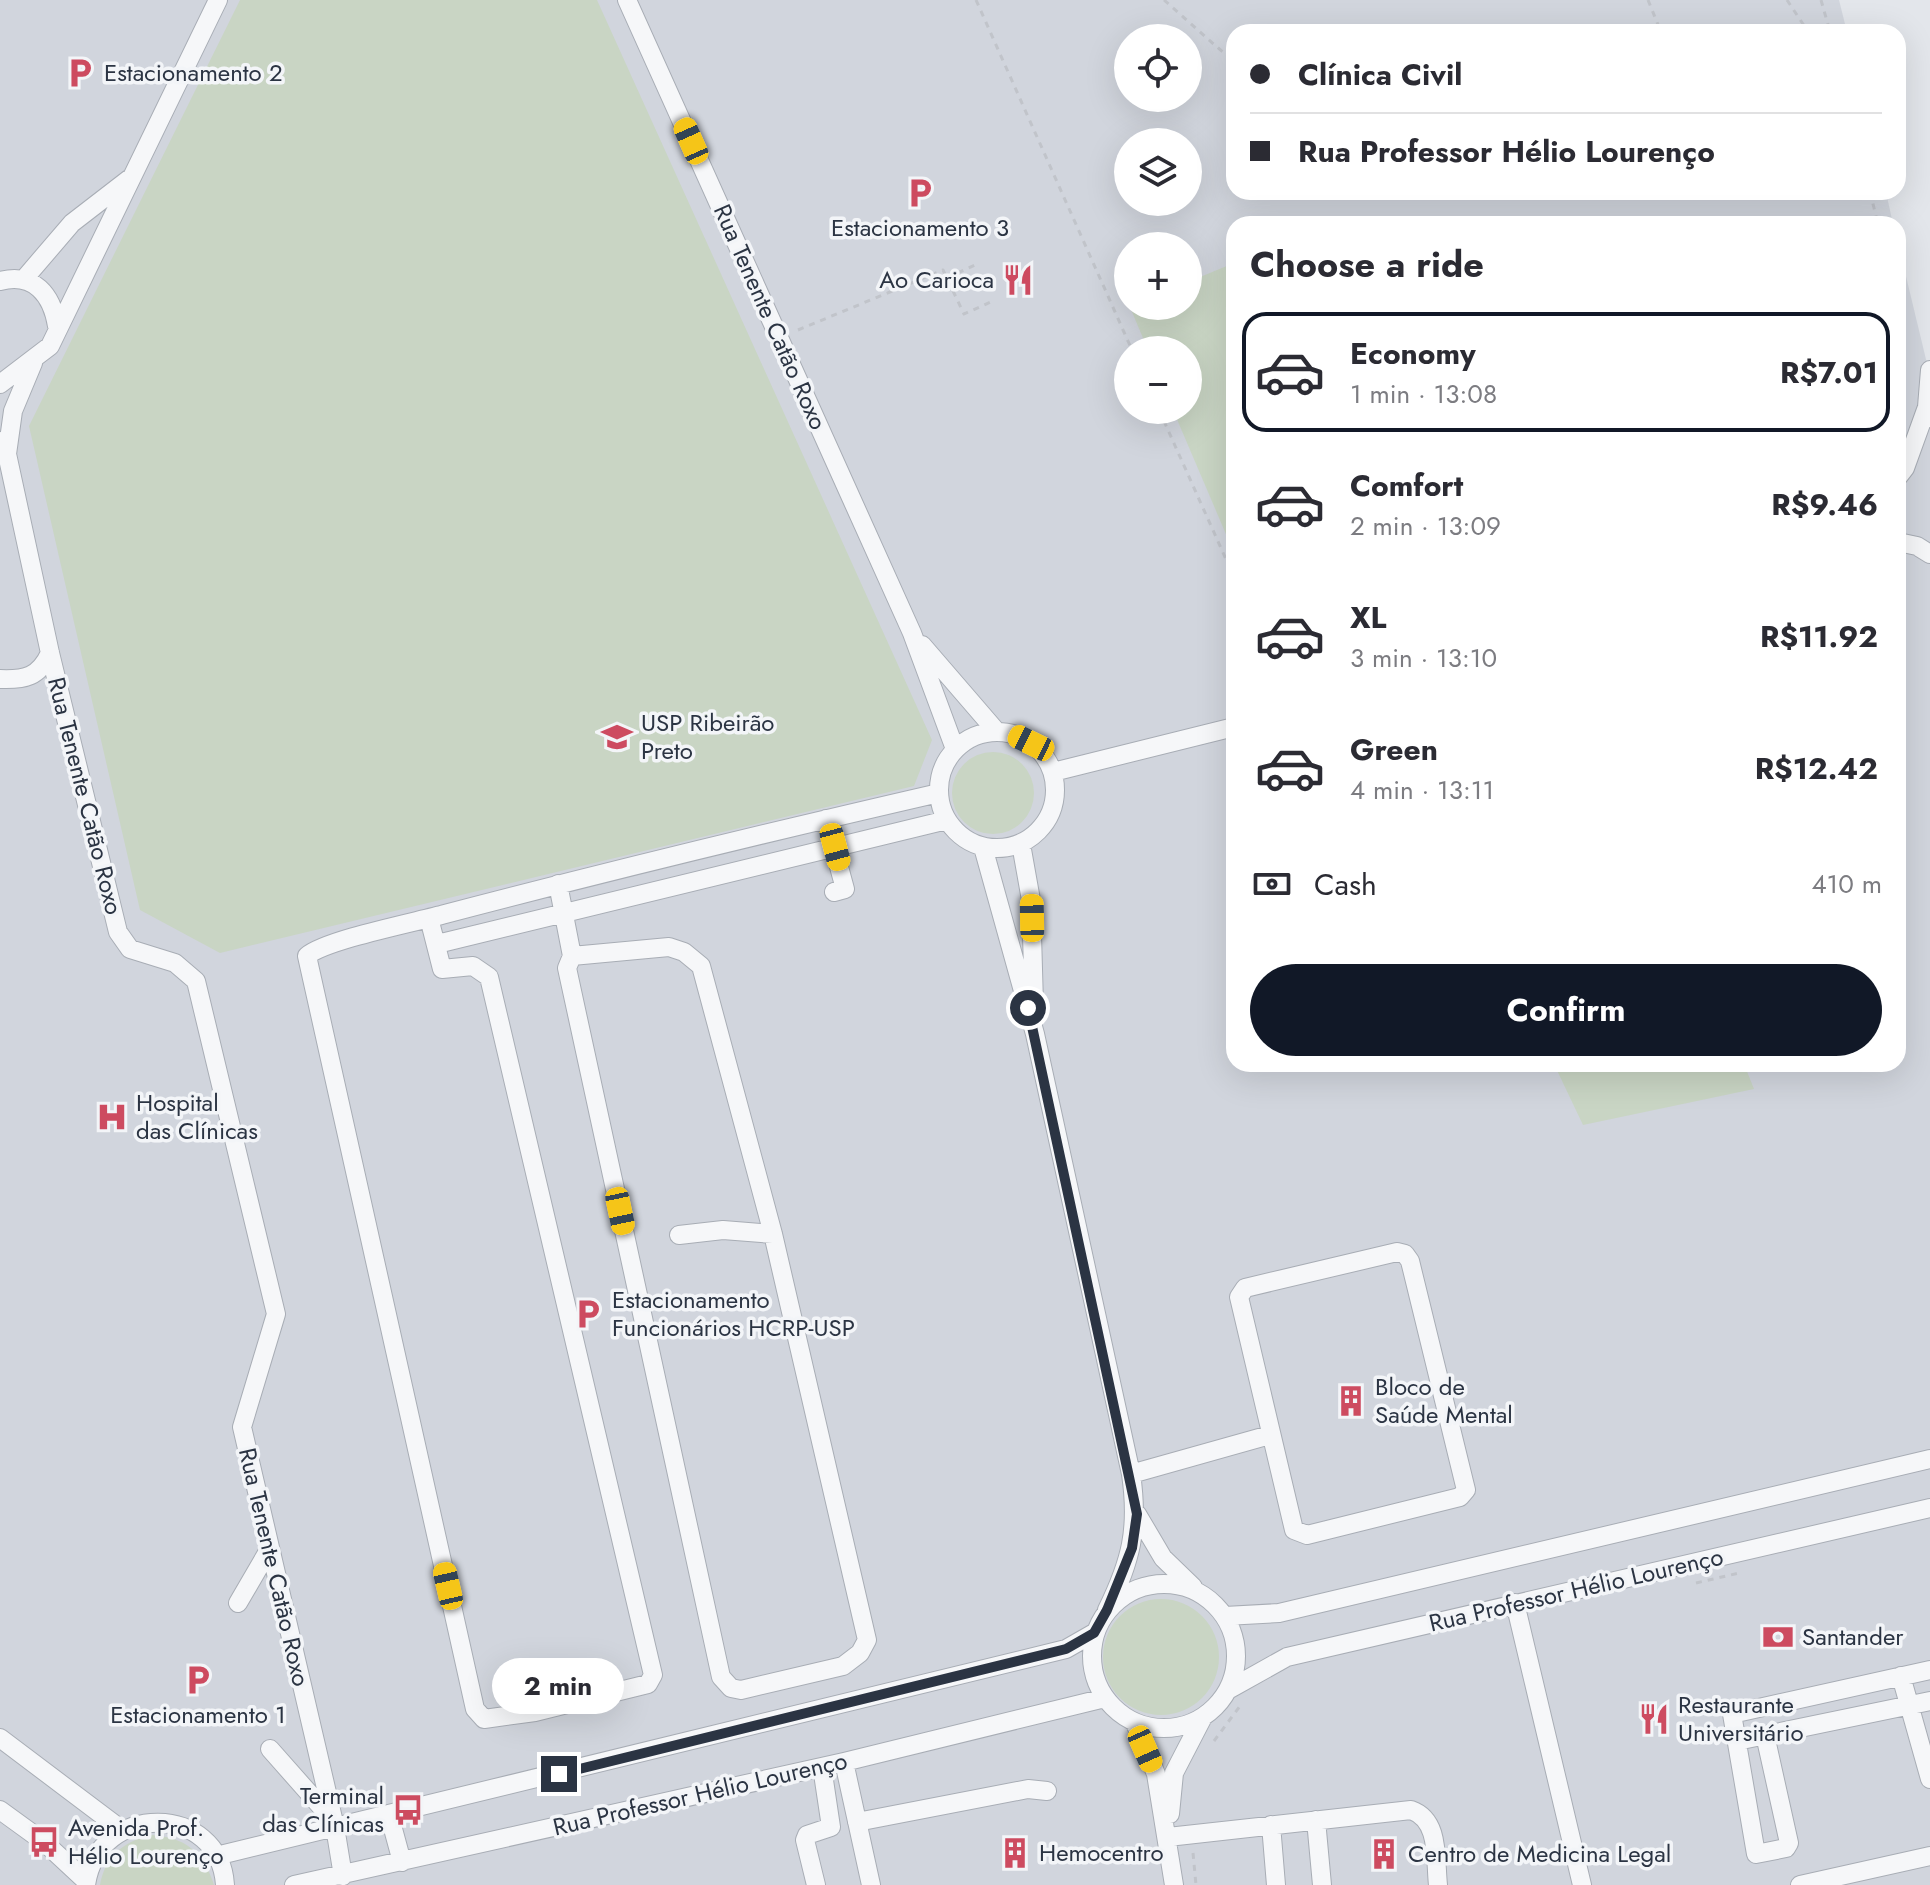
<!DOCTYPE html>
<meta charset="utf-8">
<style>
:root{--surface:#fff;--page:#f2f2f3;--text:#2b2b33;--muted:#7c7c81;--line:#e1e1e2;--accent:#111827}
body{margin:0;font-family:Jost,sans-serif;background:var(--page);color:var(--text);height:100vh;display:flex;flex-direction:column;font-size:30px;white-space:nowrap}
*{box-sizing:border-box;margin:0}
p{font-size:26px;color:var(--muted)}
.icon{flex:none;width:44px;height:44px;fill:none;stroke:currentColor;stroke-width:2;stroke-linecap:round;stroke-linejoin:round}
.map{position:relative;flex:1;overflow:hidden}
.side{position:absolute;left:1226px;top:216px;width:680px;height:856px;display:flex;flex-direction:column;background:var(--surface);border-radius:24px;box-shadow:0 8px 32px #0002}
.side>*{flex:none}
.top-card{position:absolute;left:1226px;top:24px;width:680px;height:176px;border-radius:24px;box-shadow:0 8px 32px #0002;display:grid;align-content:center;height:176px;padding:0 24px;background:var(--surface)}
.controls{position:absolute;left:1114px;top:24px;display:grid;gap:16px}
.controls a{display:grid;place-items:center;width:88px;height:88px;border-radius:50%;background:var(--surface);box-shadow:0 8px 32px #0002;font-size:40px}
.end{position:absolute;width:36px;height:36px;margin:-18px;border:10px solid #2b3443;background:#fff;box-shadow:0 0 0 4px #fff}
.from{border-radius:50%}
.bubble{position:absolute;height:56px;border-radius:28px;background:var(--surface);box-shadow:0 8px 32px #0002;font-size:26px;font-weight:700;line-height:56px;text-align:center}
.car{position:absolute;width:24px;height:48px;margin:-24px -12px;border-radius:10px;box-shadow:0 0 6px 2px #0007;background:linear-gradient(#f5c518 24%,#345 0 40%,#f5c518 0 76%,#345 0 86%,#f5c518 0)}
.top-card b{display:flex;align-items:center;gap:28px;height:76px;font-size:30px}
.top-card b+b{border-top:2px solid var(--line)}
.top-card i{width:20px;height:20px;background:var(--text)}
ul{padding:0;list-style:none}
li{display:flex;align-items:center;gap:24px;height:120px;margin:0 16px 12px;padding:0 8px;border:4px solid transparent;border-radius:24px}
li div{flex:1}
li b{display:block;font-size:30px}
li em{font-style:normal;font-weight:700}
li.current{border-color:var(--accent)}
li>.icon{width:72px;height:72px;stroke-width:1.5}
h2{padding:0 24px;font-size:36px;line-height:96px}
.pay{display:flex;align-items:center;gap:20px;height:88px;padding:0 24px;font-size:30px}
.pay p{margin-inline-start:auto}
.action{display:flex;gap:16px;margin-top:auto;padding:16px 24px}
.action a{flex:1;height:92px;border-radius:48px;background:var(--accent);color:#fff;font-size:32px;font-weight:700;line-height:92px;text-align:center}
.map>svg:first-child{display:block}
</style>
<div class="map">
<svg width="1930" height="1885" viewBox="0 0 1930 1885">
<rect width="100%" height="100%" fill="#e3e6eb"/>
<path fill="#d1d5dd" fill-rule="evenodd" d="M0,0H1839L1847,32H1234V192H1886L1893,224H1234V1064H1898V243L1930,376V1885H0ZM1128,38H1188V98H1128ZM1128,142H1188V202H1128ZM1128,246H1188V306H1128ZM1128,350H1188V410H1128Z"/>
<path fill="#c9d5c4" d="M240,0H597L932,740L914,786L220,953L140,910L29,426Z
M1234,263V553L1173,410H1188V350H1148L1130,307L1188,306V282Z
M952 793a41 41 0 1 1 82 0a41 41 0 1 1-82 0Z
M1554,1064H1744L1754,1089L1583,1125Z
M1103 1657a58 58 0 1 1 116 0a58 58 0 1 1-116 0Z
M149,1835C184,1836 204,1852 214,1885H100C105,1857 122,1843 149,1835Z"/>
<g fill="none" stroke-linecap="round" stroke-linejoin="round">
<defs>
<path id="minor" d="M627,0L912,633L955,749
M24,279L72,223L129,179
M0,281C34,272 52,295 57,326
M1930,370L1927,407L1930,418
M0,384L50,346L218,0
M0,441L7,454L50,653L118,932L130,949L175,963L196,981L276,1314L242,1427L335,1827L343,1876
M7,454L13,411L33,363
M1898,477L1905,468L1927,407
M1898,542L1917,546L1930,554
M922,645L997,732
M0,679C25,680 39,677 50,653
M939 790a58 58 0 1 1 116 0a58 58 0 1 1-116 0Z
M1053,772L1234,727
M826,819L845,889L834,892
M1021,844L1031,900L1034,1004
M983,847L1035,1034L1131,1474C1139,1529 1131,1561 1107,1610
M558,884L572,956L567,968L721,1677L731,1688L741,1690L843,1666L860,1653L867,1640L773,1234L701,966L684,952L669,947L572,956
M429,918L442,969L473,966L489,977L653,1675L648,1684L535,1712L484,1719L475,1709L307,956C325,940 416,922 445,914C609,871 774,831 939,793
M437,944L947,820
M679,1235L723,1230L773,1234
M1397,1252L1405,1254L1410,1261L1466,1490L1460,1497L1307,1535L1294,1530L1239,1297L1245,1288Z
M1131,1474L1270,1435
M1137,1514L1163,1558L1193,1587
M1092 1656a72 72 0 1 1 144 0a72 72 0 1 1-144 0Z
M238,1603L270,1548
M1515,1603L1582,1885
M1225,1616L1279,1613L1930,1459
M1901,1676L1930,1779
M1228,1690L1287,1657L1930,1508
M1135,1723L1156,1774L1174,1885
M1765,1735L1789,1843L1786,1848L1756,1854L1732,1714L1930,1670
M0,1738L122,1830
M1737,1741L1930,1701
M270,1749L331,1818
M844,1762L871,1885
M0,1810L44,1842L86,1881
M389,1814L402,1862
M1170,1814L1174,1773L1203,1717
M1316,1820L1322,1885
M857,1822L1028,1789L1047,1791
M1271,1825L1276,1885
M1168,1837L1411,1810C1440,1820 1435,1858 1438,1885
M216,1856L1066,1649L1094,1633
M86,1885C98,1801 220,1803 225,1885
M294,1885L844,1762L1105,1698
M816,1885L805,1840L807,1835L831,1827L822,1767
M1800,1885L1930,1856"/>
</defs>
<use href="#minor" stroke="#a8adb5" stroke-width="20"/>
<path stroke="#c1c4ca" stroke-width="3" stroke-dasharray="6 6" stroke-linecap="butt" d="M976,0L1132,350
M1164,0L1234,62
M1648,0L1661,32
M1787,0L1805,27L1829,30
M1821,0L1829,28
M1870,192L1878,224
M947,278L977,264
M798,330L943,270L964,314L993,301
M1159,410L1234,577
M1696,1583L1739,1573
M1214,1741L1240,1706
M1193,1853L1196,1885"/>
<use href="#minor" stroke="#f6f7f9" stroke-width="18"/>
</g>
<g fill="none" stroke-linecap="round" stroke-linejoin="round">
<path stroke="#2b3443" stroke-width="10" d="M559,1774L1066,1649L1094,1633L1107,1610L1132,1548L1137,1514L1028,1008"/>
</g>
<defs>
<symbol id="parking-bare" viewBox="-9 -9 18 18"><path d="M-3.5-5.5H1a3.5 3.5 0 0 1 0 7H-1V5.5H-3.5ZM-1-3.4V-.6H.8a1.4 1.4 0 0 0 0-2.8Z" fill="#cd4b60" stroke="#f3f5f8" stroke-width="2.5" paint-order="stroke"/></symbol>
<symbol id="restaurant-bare" viewBox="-9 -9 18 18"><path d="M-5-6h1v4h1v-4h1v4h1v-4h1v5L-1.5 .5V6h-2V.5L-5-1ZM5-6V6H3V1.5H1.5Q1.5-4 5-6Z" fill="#cd4b60" stroke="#f3f5f8" stroke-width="2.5" paint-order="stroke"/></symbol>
<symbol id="university-bare" viewBox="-9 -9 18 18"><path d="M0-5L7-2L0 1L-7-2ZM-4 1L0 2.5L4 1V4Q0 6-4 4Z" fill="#cd4b60" stroke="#f3f5f8" stroke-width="2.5" paint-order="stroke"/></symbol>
<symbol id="hospital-bare" viewBox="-9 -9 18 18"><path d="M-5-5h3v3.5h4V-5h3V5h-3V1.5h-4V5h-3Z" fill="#cd4b60" stroke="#f3f5f8" stroke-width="2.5" paint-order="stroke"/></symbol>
<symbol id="building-bare" viewBox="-9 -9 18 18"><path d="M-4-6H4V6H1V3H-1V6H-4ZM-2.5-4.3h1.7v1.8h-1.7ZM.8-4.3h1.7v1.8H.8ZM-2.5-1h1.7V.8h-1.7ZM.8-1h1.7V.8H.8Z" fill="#cd4b60" stroke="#f3f5f8" stroke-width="2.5" paint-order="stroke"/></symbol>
<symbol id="bank-bare" viewBox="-9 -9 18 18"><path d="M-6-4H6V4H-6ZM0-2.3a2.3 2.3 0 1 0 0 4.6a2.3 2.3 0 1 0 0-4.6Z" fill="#cd4b60" stroke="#f3f5f8" stroke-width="2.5" paint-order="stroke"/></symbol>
<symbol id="bus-bare" viewBox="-9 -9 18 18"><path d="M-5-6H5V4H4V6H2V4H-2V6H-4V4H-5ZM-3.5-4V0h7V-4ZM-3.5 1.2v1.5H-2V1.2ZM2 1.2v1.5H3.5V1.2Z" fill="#cd4b60" stroke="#f3f5f8" stroke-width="2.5" paint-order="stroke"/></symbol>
</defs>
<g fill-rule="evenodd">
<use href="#parking-bare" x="58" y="51" width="44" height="44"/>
<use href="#parking-bare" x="898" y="171" width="44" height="44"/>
<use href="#restaurant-bare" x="996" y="258" width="44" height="44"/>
<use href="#university-bare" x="595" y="715" width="44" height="44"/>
<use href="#hospital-bare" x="90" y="1095" width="44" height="44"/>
<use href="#parking-bare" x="566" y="1292" width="44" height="44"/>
<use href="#building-bare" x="1329" y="1379" width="44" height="44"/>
<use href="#bank-bare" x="1756" y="1615" width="44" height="44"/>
<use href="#parking-bare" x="176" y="1658" width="44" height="44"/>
<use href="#restaurant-bare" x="1632" y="1697" width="44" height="44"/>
<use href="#bus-bare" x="386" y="1788" width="44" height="44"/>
<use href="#bus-bare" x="22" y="1820" width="44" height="44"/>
<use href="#building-bare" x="993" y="1831" width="44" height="44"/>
<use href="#building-bare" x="1362" y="1832" width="44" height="44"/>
</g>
<g text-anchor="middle" stroke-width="7" stroke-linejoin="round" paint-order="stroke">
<g font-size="24" fill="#2b3443" stroke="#f3f5f8" text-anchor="start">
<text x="104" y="81">Estacionamento 2</text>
<text x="920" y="236" text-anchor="middle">Estacionamento 3</text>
<text x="994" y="288" text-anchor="end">Ao Carioca</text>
<text x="641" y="731">USP Ribeirão<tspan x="641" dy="28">Preto</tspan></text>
<text x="136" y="1111">Hospital<tspan x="136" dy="28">das Clínicas</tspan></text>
<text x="612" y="1308">Estacionamento<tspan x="612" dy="28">Funcionários HCRP-USP</tspan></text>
<text x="1375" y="1395">Bloco de<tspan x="1375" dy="28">Saúde Mental</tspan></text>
<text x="1802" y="1645">Santander</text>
<text x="1678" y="1713">Restaurante<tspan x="1678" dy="28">Universitário</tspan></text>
<text x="198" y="1723" text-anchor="middle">Estacionamento 1</text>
<text x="384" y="1804" text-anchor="end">Terminal<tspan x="384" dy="28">das Clínicas</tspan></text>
<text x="68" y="1836">Avenida Prof.<tspan x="68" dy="28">Hélio Lourenço</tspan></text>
<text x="1039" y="1861">Hemocentro</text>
<text x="1408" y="1862">Centro de Medicina Legal</text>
</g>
<g font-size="24" fill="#2b3443" stroke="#f3f5f8">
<text transform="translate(770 317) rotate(66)" y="8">Rua Tenente Catão Roxo</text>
<text transform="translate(85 796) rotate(76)" y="8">Rua Tenente Catão Roxo</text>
<text transform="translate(274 1567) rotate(77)" y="8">Rua Tenente Catão Roxo</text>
<text transform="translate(1576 1590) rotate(-13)" y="8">Rua Professor Hélio Lourenço</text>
<text transform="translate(700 1794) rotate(-13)" y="8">Rua Professor Hélio Lourenço</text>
</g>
</g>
</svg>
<div class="controls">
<a><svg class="icon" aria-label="locate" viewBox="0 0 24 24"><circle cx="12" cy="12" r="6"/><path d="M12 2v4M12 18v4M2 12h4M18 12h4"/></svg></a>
<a><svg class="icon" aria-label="layers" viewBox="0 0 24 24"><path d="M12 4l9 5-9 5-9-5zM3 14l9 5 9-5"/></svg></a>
<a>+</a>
<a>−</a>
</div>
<i class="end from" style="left:1028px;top:1008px"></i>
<i class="end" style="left:559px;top:1774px"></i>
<div class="bubble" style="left:492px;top:1658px;width:132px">2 min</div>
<i class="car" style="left:691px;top:141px;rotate:336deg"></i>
<i class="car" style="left:1031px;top:743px;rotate:296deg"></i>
<i class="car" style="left:835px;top:847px;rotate:165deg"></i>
<i class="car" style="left:1032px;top:918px;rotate:359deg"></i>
<i class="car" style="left:620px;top:1211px;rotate:168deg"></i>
<i class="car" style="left:448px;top:1586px;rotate:347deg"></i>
<i class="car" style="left:1145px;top:1749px;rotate:156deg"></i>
<div class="top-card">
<b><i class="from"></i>Clínica Civil</b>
<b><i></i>Rua Professor Hélio Lourenço</b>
</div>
<section class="side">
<h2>Choose a ride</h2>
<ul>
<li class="current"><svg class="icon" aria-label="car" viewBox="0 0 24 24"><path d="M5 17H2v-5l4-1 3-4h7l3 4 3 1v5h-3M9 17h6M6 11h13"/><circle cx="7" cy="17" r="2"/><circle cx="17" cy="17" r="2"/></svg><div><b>Economy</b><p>1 min · 13:08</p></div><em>R$7.01</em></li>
<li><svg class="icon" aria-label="car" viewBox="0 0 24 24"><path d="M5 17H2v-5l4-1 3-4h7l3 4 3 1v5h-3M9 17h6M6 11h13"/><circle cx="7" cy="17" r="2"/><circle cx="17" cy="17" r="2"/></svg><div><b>Comfort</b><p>2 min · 13:09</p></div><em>R$9.46</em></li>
<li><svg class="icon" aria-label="car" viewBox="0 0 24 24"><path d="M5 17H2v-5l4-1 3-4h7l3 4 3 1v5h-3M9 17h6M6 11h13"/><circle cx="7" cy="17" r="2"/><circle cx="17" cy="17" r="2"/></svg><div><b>XL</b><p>3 min · 13:10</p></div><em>R$11.92</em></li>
<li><svg class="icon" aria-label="car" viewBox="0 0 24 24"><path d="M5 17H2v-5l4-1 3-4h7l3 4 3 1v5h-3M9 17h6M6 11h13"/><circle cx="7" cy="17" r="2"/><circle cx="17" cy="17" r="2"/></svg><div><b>Green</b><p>4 min · 13:11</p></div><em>R$12.42</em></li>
</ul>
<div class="pay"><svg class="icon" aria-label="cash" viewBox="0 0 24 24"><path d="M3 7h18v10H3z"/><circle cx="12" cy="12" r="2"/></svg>Cash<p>410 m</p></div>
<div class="action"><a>Confirm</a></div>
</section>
</div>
